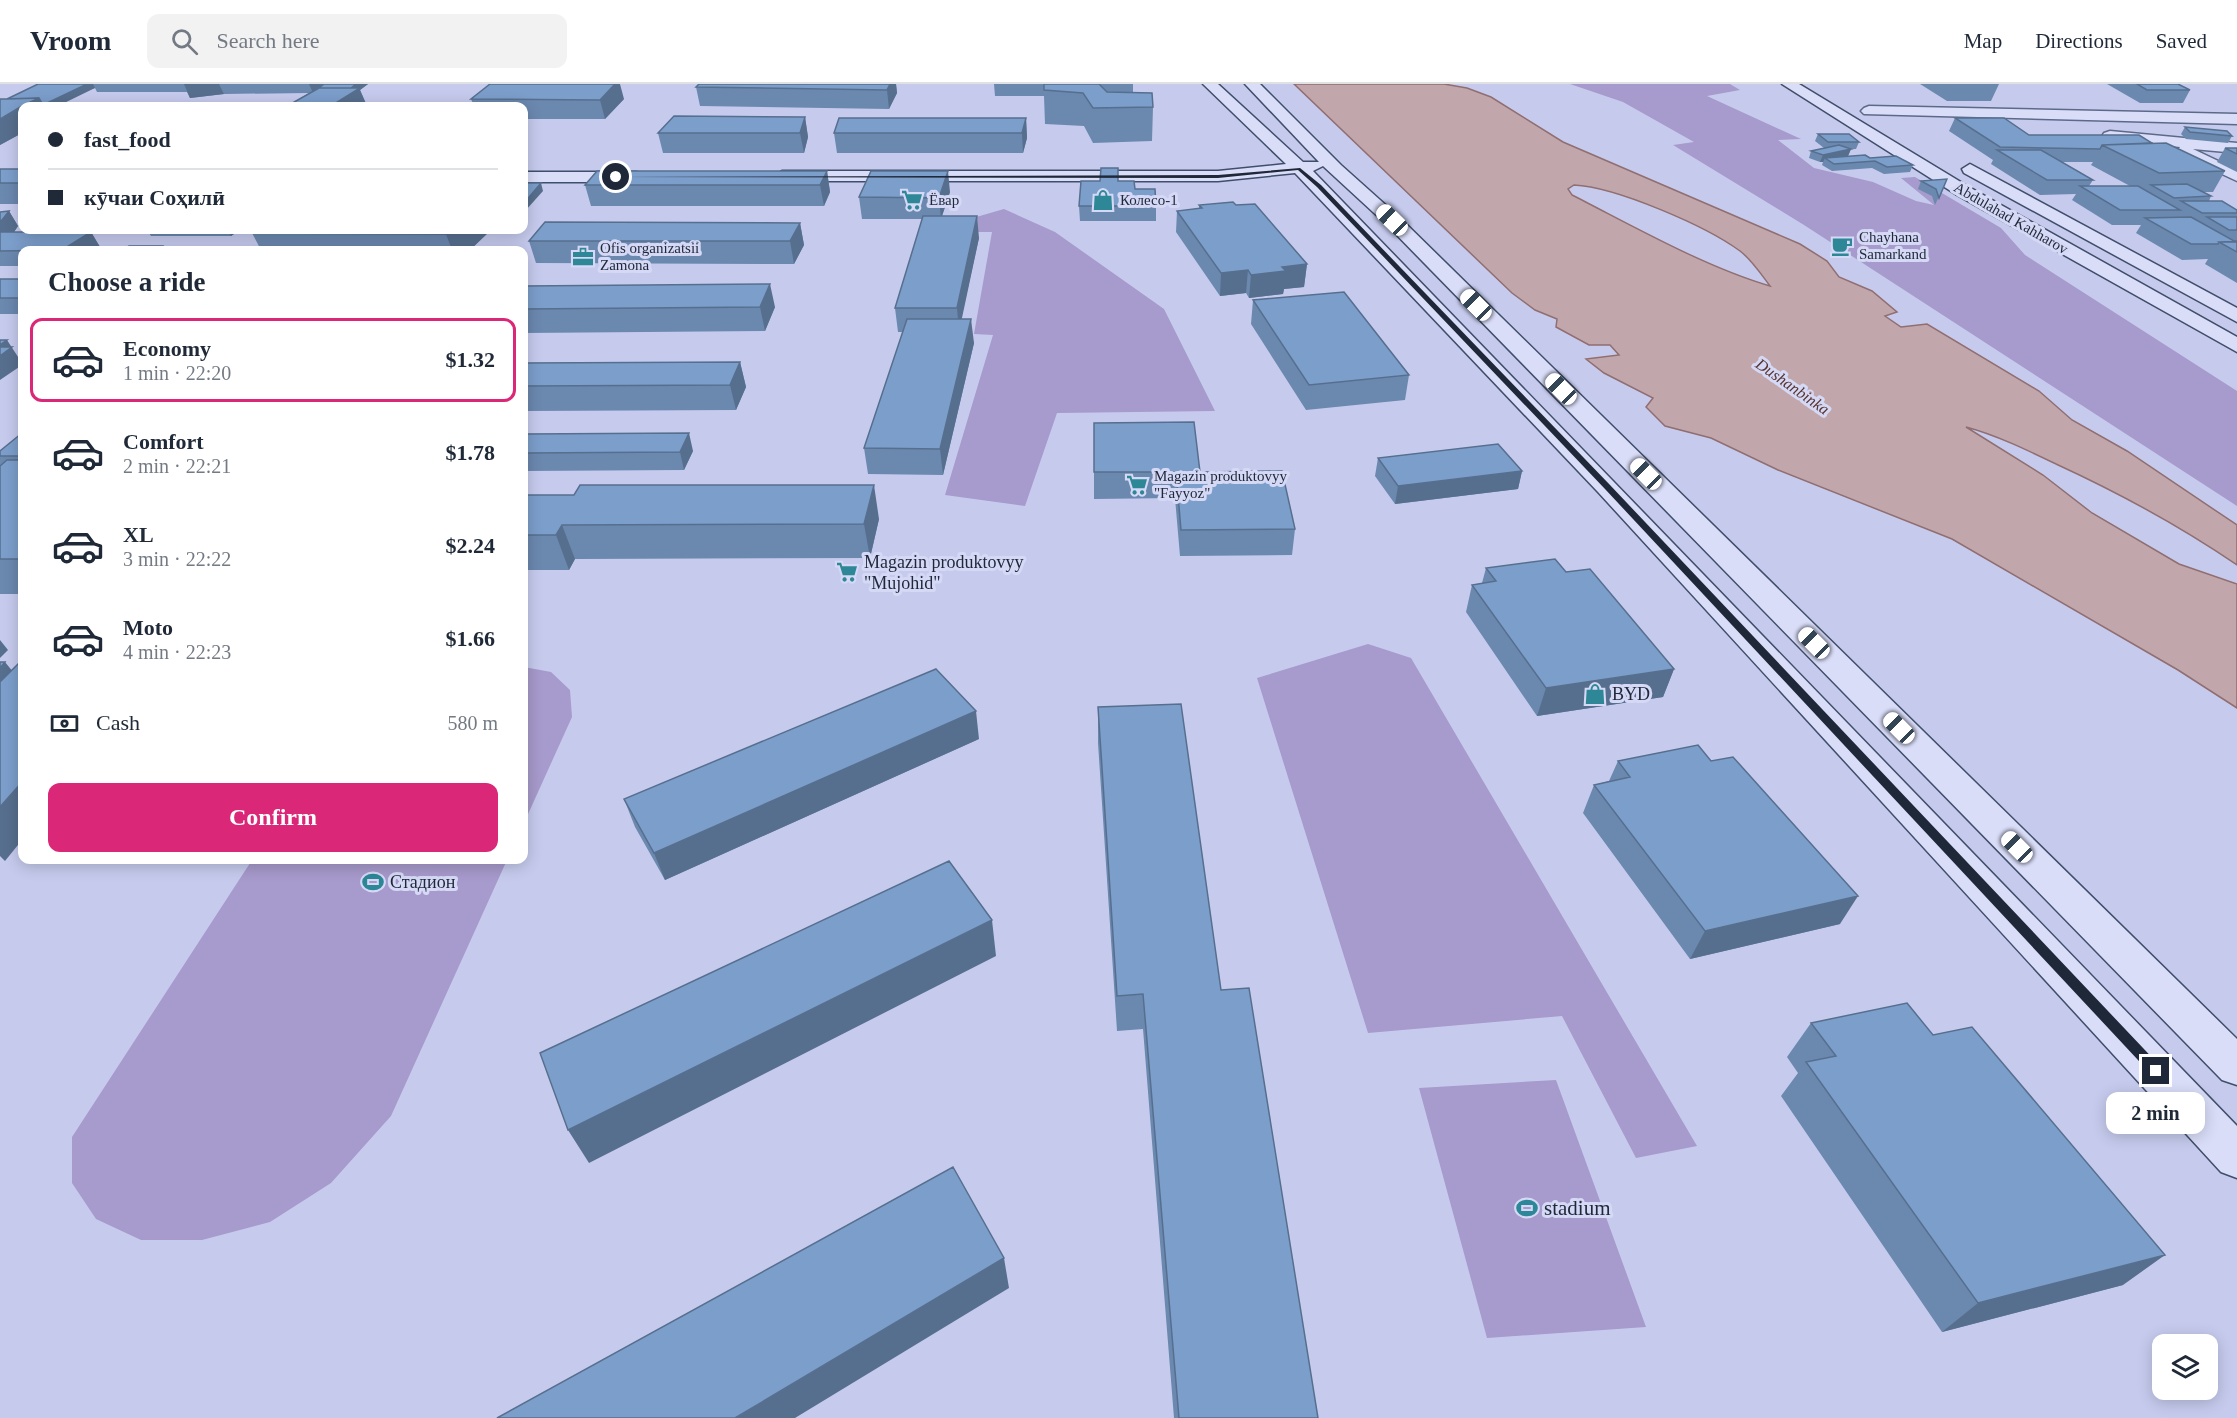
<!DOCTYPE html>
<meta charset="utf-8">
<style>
:root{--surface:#fff;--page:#f2f2f3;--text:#1f2937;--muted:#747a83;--line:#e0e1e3;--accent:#db2777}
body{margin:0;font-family:"Times New Roman",serif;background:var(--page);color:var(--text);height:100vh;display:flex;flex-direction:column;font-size:22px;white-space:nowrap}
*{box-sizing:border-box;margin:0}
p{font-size:20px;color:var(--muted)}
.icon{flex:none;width:33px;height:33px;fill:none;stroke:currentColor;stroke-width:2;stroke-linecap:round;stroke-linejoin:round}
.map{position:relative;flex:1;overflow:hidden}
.sheet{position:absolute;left:18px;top:162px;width:510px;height:618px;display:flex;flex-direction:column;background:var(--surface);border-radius:12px;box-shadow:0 3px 15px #0003}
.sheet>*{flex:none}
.top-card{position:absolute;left:18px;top:18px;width:510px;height:132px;border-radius:12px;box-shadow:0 3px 15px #0003;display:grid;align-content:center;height:132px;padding:0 30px;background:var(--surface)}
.buttons{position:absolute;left:2152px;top:1250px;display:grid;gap:12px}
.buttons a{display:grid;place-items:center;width:66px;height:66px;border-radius:12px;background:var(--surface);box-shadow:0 3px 15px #0003;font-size:30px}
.end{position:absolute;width:27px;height:27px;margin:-14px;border:8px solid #1f2839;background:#fff;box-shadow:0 0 0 3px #fff}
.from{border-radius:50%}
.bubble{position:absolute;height:42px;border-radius:12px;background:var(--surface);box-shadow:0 3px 15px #0003;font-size:20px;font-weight:600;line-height:42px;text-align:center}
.car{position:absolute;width:18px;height:36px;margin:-18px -9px;border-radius:8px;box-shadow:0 0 4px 2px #0007;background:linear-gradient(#fff 24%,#345 0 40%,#fff 0 76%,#345 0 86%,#fff 0)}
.top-card b{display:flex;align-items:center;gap:21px;height:57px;font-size:22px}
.top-card b+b{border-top:2px solid var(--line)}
.top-card i{width:15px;height:15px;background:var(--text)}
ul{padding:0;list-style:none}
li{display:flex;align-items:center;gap:18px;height:84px;margin:0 12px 9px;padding:0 18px;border:3px solid transparent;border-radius:12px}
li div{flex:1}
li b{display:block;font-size:22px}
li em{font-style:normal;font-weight:600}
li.current{border-color:var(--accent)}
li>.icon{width:54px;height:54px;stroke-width:1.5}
h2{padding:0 30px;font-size:27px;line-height:72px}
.pay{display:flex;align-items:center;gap:15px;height:66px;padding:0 30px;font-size:22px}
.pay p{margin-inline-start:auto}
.cta{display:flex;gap:12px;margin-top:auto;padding:12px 30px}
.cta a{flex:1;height:69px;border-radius:12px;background:var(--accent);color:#fff;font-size:24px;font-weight:600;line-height:69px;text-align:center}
header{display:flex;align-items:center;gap:36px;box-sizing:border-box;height:84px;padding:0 30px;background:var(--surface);border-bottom:2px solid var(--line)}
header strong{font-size:28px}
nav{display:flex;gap:33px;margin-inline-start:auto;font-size:21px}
.search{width:420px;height:54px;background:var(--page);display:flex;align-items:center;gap:15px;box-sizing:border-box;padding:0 21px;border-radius:12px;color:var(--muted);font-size:22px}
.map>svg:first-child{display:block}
</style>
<header>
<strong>Vroom</strong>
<div class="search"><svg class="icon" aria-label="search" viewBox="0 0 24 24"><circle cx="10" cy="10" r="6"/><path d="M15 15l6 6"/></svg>Search here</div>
<nav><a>Map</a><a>Directions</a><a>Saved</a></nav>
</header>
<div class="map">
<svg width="2237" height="1334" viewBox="0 0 2237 1334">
<rect width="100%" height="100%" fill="#c6cbee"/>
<path fill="#a79acc" d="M1570,0H1730L1740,6L1707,12L1801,55L1778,56L1814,84L1873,98L1916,117L1934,121L1901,94L1915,93L2001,144L2025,171L2237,307V422L1804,141L1673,61L1694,58L1623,18Z
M1004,125L1055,148L1164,225L1215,327L1057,329L1025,422L945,411L993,251L974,250L992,148H956L959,138Z
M1368,560L1411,574L1697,1062L1636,1074L1562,932L1368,949L1257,594Z
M524,583L551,588L570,606L572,633L524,739Z
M252,776H507L391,1032L331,1099L270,1138L202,1156H141L96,1135L72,1099V1053Z
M1556,996L1646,1243L1487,1254L1419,1004Z"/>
<path fill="#c1a7ab" stroke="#906e71" stroke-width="1.5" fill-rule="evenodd" d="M1294,0H1444L1467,4L1491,13L1563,58L1800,160L1827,177L1839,193L1872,207L1897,228L1885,232L1901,243L1927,240L2039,307L2072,336L2127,367L2237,441V481C2180,442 2119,409 2056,380C2027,366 1996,351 1966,343L2043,391L2092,429L2179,480L2237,500V624L2178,586L1952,455L1778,386L1711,354L1665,342L1646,323L1653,314L1604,289L1586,275L1619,271L1610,261H1589L1556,243L1557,235L1535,226L1512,209ZM1574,101C1616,103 1706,142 1740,167C1751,175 1761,190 1770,202C1705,183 1633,142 1572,111L1568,105Z"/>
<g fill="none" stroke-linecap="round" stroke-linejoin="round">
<defs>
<path id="street" d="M1869,22L2237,30V40L1864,30L1861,27L1864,24Z
M2110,47L2237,59V69L2193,65L2237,86V97L2179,70L2177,67L2180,63L2104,55L2102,52L2104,49Z"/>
<path id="secondary" d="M1203,0H1218L1303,78H1319L1245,0H1260L1341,81L1398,132L2237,955V1001L2222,996L1386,140L1323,82L1313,87L2237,1042V1094L2221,1088L1598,408L1295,89L1218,97H782L774,92L782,87H1218L1286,80Z
M1782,0H1799L1969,103L2237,253V268L1957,111Z
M1970,80L2237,224V238L1964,89L1962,85Z
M524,88H637L645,93L637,98H524Z"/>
</defs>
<use href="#street" stroke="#5c6a89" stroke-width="3"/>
<use href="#secondary" stroke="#3f4e6a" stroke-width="3"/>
<use href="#street" fill="#d9ddf8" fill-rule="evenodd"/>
<use href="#secondary" fill="#d9ddf8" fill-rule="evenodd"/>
</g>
<path fill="#6b88af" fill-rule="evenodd" d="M38,0H368L360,6L367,22H287L309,9L224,10L190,14L187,8H97L95,4L22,22V49L0,61L7,15Z
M699,0H896L897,9L889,25L700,22L696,3Z
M994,0H1133V8L1153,23L1152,57L1093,59L1084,42L1045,40L1044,12H995Z
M1920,0H1999L1991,17H1947Z
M2107,0H2178L2190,6L2183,19H2140Z
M471,15H624L605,35H524V22H474Z
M805,33L808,53L804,69H663L658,49Z
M1026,34L1027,54L1023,69H837L834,49Z
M1955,34L2029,51L2152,59L2225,87L2213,108H2203L2211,112L2209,117L2237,126V199L2205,180L2208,175L2182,176L2136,149L2141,141H2112L2072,116L2076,110L2040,111L1991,80L1993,76L1949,47ZM2062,78H2093L2091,81L2130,102H2089L2093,96Z
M2185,43L2232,52L2228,59L2186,55L2181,50Z
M1818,50L1859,58L1856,65H1850H1851L1848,72L1870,74L1913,81L1910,88L1884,90L1872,84L1832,87L1822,81L1823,78H1820L1809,74L1811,67L1824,64L1815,57Z
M2225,64H2237V88L2217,78Z
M0,85H22V120H0Z
M827,87L830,108L824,122H591L585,101Z
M1947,95L1935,121L1932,112L1918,105L1921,97Z
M1118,97L1135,105L1156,122V137H1080L1079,122Z
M950,108L942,132L979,154L961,235L974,259L943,391L868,390L864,364L903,248H898L895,224L922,135H862L859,113Z
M1199,121H1236L1307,180L1304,203L1284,205L1283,210L1249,214L1246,209L1220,212L1176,148L1177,127L1199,125Z
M9,127L18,142L14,148H91L100,163L22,166V182H0V128Z
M800,139L804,161L794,180L536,179L529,157Z
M147,146H240L231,152H151Z
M256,146H491L470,166H261L252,149Z
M0,195H22V230H0Z
M524,202L775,223L765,247L524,249Z
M1253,216L1409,291L1405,316L1306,326L1251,240Z
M740,278L746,303L736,326L524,327V279Z
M22,349V510H0V367Z
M524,350L693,367L684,386L524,387Z
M1378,374L1522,387L1518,405L1395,420L1375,392Z
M1094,388H1200L1295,445L1292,471L1180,472L1175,414L1094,415Z
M524,411L879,435L870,474L575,475L569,486H524Z
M1486,484L1566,488L1674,585L1663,613L1537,632L1466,528L1472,501L1482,499Z
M1098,623L1221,906L1318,1334H1174L1143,945L1117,947L1098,659Z
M979,655L665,796L635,743L624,715Z
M1618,677L1840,840L1690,875L1583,729L1594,701L1609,697Z
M1811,939L2123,1201L1942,1248L1781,1012L1798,989L1787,973Z"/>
<path fill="#576f8e" d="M87,0H93L95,4L58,22H24L39,14Z
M184,0H219L224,10L190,14Z
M309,0H327L313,9Z
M356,0H368L360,6L367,22H331L343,9Z
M615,0H620L624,15L605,35L600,16Z
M890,0H896L897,9L889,25L887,6Z
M22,23V41H19L22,49L0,61V35Z
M805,33L808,53L804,69L800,49Z
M1026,34L1027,54L1023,69L1022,49Z
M1851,65L1848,72L1825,74L1823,78H1820L1823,71Z
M827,87L830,108L824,122L820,101Z
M948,87L950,108L941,135L939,114Z
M541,99L543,107L526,126L524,119Z
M9,127L18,142L12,151L0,153V137Z
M977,132L979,154L959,248L957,224Z
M800,139L804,161L794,180L790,157Z
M227,146H240L231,152Z
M451,146H491L470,166H452L446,150Z
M91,148L100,163L94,166H62Z
M162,162L164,166H156Z
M1307,180L1304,203L1284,205L1283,210L1249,214L1251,191L1282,183Z
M1248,186L1246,209L1220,212L1221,189Z
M770,200L775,223L765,247L760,223Z
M971,235L974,259L943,391L940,365Z
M7,256L22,279V281L0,296V261Z
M740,278L746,303L736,326L730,301Z
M689,349L693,367L684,386L680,368Z
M1522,387L1518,405L1395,420L1398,402Z
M874,401L879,435L870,474L864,440Z
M562,441L575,475L569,486L556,451Z
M0,556L8,566L0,574Z
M5,578L22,599L0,651V584Z
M1674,585L1663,613L1537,632L1546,604Z
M976,627L979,655L665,796L654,769Z
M22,698V756L5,777L0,772V723Z
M1858,812L1840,840L1690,875L1705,847Z
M992,836L996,872L589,1079L568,1046Z
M2165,1171L2123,1201L1942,1248L1978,1219Z
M1004,1174L1009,1204L795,1334H735Z"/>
<path fill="#7c9ecb" stroke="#576f8e" stroke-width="1.5" d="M38,0H87L43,21L39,14L7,15Z
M324,0H356L351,4H319Z
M490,0H615L600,16L471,15Z
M699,0H890L887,6L696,3Z
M1044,0H1099L1107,8L1152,9L1153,23L1093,24L1083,9L1044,6Z
M2137,0H2178L2190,6H2147Z
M319,4H360L331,22H287Z
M39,14L22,22L0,35V15Z
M674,32L805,33L800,49H658Z
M839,34H1026L1022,49H834Z
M1955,34H2004L2029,51H2139L2152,59L2102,61L2100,65L2000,63Z
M2185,43L2227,47L2232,52L2190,48Z
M1818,50H1849L1859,58H1828Z
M2166,59L2225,87L2159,89L2102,61Z
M1839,61L1851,65L1823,71L1811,67Z
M2225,64H2237V70Z
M1997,66H2041L2093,96H2047Z
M1865,71L1870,74L1896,72L1913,81L1887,83L1875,77L1834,80L1825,74Z
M1101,84H1118V97H1134L1135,105H1155L1156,122H1079L1081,97H1100Z
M0,85H22V99H0Z
M597,87H827L820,101H585Z
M871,87H948L939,114L859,113Z
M1947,95L1939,114L1936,105L1921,97Z
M524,99H541L524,119Z
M2187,100L2211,112L2174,114L2151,101Z
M2080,102H2138L2180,126H2120Z
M2181,117H2222L2237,126V129H2202Z
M1233,118L1236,121L1255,120L1307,180L1282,183L1286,187L1251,191L1248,186L1221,189L1177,127L1202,124L1199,121Z
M9,127L2,136L0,137V128Z
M923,132H977L957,224H895Z
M2191,133L2236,158H2219L2218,160H2191L2145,134Z
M2207,133H2237V146H2229Z
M545,138L800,139L790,157H529Z
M256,146H451L446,150L252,149Z
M0,148H91L62,166L0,167Z
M2237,157V168L2219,158Z
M129,162H162L156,166H122Z
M457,163L454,166H433L436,164Z
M0,195H22V214H0Z
M770,200L760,223L524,225V202Z
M1344,208L1409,291L1309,301L1253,216Z
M907,235H971L940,365L864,364Z
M0,256H7L0,261Z
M0,263H12L0,272Z
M740,278L730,301L524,302V279Z
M1194,338L1200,388L1282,387L1295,445L1181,446L1176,388H1094V339Z
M22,349V372H0V367Z
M689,349L680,368L524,369V350Z
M1498,360L1522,387L1398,402L1378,374Z
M7,376H22V475H0V382Z
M580,401H874L864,440L562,441L556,451H524V411H574Z
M1555,475L1566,488L1590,485L1674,585L1546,604L1472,501L1496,497L1486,484Z
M22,576V698L0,723V598Z
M0,578H5L0,584Z
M936,585L976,627L654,769L624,715Z
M1181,620L1221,906L1249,904L1318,1334H1179L1143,910L1117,912L1098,623Z
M1698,661L1711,677L1733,673L1858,812L1705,847L1594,701L1630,693L1618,677Z
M949,777L992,836L568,1046L540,969Z
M1907,919L1933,951L1972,943L2165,1171L1978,1219L1806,978L1836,972L1811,939Z
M953,1083L1004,1174L735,1334H497Z"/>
<path fill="#1f2839" d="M1300,84L1321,101L1610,401L2161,983V991H2152L1605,405L1317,103L1298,86L1218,94L613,93L1218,91Z"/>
<defs>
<symbol id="supermarket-bare" viewBox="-9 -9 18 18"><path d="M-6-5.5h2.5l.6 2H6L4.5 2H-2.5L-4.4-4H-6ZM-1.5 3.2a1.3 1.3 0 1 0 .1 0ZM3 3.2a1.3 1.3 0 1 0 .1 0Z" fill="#2d8797" stroke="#d5d9f5" stroke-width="2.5" paint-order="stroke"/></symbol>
<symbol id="shop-bare" viewBox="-9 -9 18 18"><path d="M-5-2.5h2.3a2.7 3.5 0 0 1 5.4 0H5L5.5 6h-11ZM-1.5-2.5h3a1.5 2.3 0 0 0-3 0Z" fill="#2d8797" stroke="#d5d9f5" stroke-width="2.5" paint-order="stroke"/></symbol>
<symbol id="cafe-bare" viewBox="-9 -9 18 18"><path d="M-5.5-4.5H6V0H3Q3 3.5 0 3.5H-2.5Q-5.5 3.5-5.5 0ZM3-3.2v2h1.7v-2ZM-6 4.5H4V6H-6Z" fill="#2d8797" stroke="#d5d9f5" stroke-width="2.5" paint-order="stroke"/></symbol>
<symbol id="office-bare" viewBox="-9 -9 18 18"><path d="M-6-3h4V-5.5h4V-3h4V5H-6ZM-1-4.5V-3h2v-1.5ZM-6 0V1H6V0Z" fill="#2d8797" stroke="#d5d9f5" stroke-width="2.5" paint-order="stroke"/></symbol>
<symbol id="stadium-bare" viewBox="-9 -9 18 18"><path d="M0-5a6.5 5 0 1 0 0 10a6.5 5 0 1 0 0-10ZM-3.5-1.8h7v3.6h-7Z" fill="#2d8797" stroke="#d5d9f5" stroke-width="2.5" paint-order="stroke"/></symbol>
</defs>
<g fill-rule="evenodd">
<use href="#supermarket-bare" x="897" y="101" width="30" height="30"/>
<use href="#shop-bare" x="1088" y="101" width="30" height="30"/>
<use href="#cafe-bare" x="1827" y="147" width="30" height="30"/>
<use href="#office-bare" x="568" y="158" width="30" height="30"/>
<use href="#supermarket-bare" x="1122" y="386" width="30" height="30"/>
<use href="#supermarket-bare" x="832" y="473" width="30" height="30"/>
<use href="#shop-bare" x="1580" y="595" width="30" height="30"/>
<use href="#stadium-bare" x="358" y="783" width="30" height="30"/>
<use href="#stadium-bare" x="1512" y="1109" width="30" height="30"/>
</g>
<g text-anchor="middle" stroke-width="6" stroke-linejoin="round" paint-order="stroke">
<g font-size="15" fill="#1f2839" stroke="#d5d9f5" text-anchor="start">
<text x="929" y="121">Ёвар</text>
<text x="1120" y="121">Колесо-1</text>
<text x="1859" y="158">Chayhana<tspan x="1859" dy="17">Samarkand</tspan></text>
<text x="600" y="169">Ofis organizatsii<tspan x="600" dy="17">Zamona</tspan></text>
<text x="1154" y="397">Magazin produktovyy<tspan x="1154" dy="17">"Fayyoz"</tspan></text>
</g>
<g font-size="15" fill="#1f2839" stroke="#d5d9f5">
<text transform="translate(2011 134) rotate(30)" y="5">Abdulahad Kahharov</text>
</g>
<g font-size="16" font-style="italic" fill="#58332f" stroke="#d5d9f5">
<text transform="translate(1793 302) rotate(35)" y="6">Dushanbinka</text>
</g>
<g font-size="18" fill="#1f2839" stroke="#d5d9f5" text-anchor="start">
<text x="864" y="484">Magazin produktovyy<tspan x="864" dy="21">"Mujohid"</tspan></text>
<text x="1612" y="616">BYD</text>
<text x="390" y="804">Стадион</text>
</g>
<g font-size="21" fill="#1f2839" stroke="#d5d9f5" text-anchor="start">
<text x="1544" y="1131">stadium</text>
</g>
</g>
</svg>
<div class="buttons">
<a><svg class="icon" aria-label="layers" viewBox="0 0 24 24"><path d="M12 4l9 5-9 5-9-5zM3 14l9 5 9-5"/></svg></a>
</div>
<i class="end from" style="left:616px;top:93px"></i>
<i class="end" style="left:2156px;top:987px"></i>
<div class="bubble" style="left:2106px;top:1008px;width:99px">2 min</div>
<i class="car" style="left:1392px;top:136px;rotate:314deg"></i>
<i class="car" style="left:1476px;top:221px;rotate:315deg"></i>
<i class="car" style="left:1561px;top:305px;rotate:315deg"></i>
<i class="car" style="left:1646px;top:390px;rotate:315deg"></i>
<i class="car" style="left:1814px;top:559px;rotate:315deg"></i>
<i class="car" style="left:1899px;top:644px;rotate:315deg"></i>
<i class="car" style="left:2017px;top:763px;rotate:315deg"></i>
<div class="top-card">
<b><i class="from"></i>fast_food</b>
<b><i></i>кӯчаи Соҳилӣ</b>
</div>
<section class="sheet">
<h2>Choose a ride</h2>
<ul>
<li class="current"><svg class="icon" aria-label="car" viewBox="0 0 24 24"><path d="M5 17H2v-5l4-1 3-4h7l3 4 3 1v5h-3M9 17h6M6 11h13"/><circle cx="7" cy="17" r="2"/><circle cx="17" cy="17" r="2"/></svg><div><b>Economy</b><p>1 min · 22:20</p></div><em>$1.32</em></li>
<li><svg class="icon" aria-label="car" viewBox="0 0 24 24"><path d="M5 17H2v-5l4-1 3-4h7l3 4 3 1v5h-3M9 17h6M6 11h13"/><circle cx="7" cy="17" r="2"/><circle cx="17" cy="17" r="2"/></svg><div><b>Comfort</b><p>2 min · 22:21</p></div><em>$1.78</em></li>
<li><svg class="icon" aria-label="car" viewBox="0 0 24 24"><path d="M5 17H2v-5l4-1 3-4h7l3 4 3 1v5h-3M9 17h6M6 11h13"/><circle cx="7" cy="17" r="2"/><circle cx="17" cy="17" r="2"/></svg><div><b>XL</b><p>3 min · 22:22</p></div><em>$2.24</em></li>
<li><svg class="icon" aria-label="car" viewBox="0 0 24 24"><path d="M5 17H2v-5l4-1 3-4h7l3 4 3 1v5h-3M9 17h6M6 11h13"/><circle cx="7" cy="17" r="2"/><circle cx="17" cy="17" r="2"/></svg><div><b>Moto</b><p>4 min · 22:23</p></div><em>$1.66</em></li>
</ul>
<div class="pay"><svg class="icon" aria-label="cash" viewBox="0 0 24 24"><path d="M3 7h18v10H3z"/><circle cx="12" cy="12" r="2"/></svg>Cash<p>580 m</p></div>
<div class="cta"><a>Confirm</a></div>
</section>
</div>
